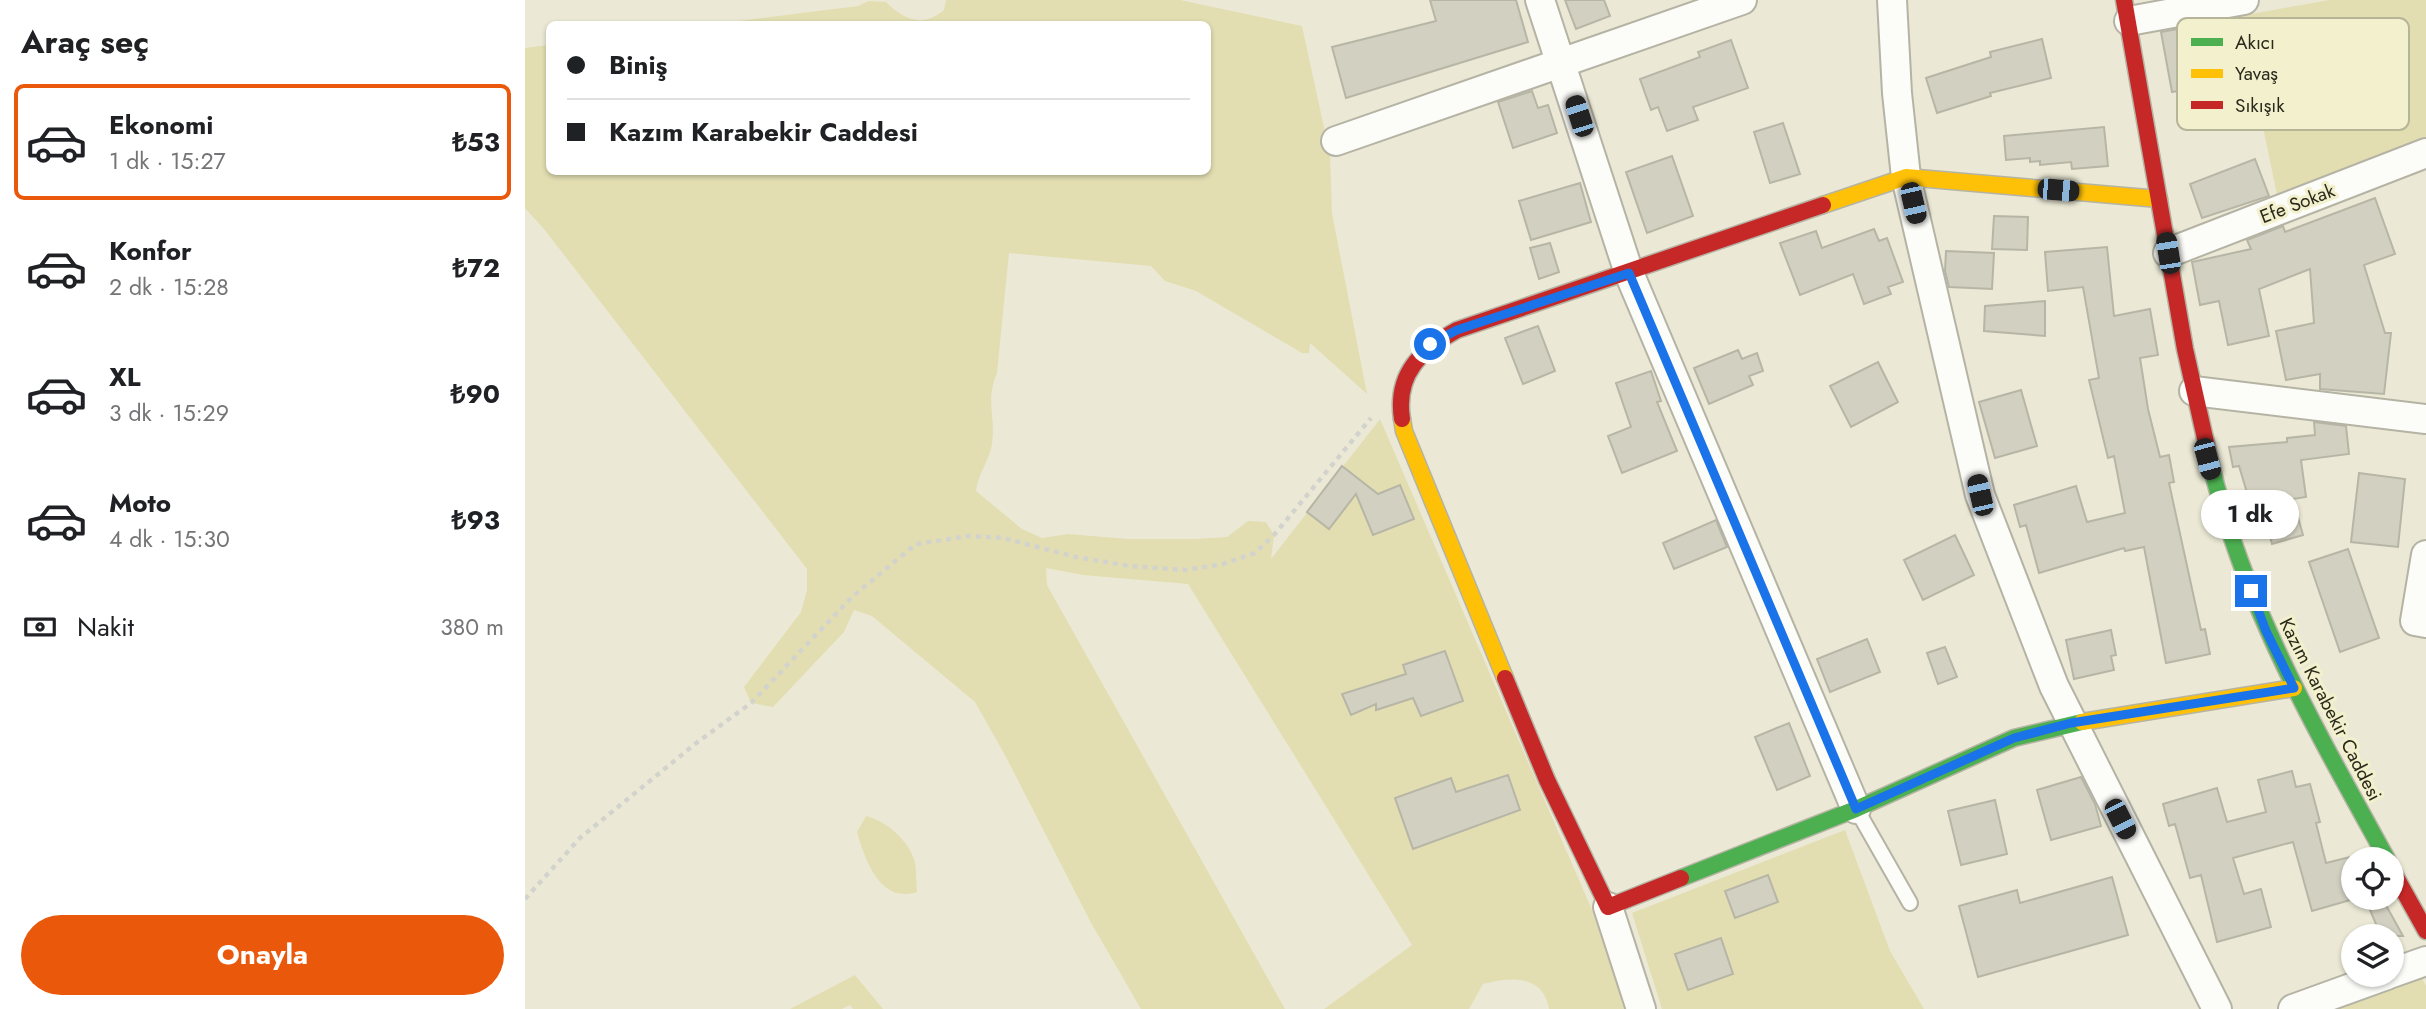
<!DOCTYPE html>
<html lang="tr">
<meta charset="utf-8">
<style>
:root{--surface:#fff;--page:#f6f6f6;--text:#202124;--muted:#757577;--line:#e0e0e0;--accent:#ea580c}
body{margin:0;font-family:Jost,sans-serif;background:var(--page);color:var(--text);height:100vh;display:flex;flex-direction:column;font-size:26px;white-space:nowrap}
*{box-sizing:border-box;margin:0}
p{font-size:23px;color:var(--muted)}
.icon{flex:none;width:38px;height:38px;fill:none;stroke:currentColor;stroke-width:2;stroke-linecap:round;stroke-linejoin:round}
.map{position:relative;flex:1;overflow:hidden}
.details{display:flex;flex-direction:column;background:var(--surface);width:525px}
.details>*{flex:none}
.top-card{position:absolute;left:21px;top:21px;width:665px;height:154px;border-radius:10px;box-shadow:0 2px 5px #0004;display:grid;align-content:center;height:154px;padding:0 21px;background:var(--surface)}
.tools{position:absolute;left:1816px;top:847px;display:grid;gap:14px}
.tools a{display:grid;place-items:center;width:63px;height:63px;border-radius:50%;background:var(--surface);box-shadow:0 2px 5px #0004;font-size:35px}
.end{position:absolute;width:32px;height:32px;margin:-16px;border:9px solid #1a73e8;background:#fff;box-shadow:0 0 0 4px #fff}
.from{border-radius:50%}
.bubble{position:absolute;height:49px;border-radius:24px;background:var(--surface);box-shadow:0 2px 5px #0004;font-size:23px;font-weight:700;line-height:49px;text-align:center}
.car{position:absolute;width:21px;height:42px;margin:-21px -10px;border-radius:9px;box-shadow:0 0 5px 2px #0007;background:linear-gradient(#222 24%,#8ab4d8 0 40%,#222 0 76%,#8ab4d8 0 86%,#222 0)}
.top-card b{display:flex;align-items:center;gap:24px;height:66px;font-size:26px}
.top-card b+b{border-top:2px solid var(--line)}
.top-card i{width:18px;height:18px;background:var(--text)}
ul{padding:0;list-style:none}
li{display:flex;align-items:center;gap:21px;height:116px;margin:0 14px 10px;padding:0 7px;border:4px solid transparent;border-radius:10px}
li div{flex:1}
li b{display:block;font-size:26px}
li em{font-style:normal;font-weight:700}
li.current{border-color:var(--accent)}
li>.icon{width:63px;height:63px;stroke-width:1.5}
h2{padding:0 21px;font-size:32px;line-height:84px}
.pay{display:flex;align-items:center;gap:18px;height:77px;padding:0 21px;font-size:26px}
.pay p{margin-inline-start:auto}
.primary-button{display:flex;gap:14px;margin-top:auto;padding:14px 21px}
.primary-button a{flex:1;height:80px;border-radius:42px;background:var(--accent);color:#fff;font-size:28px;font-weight:700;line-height:80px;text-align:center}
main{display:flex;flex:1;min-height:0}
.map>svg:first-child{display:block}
</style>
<main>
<section class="details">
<h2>Araç seç</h2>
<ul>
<li class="current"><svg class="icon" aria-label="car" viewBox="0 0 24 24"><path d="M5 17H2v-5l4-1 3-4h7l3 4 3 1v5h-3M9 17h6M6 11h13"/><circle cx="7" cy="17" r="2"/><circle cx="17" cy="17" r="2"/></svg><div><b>Ekonomi</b><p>1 dk · 15:27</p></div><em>₺53</em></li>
<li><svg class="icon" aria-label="car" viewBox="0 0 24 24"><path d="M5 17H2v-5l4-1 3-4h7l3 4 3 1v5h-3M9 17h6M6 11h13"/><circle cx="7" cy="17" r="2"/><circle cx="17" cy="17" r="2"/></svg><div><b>Konfor</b><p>2 dk · 15:28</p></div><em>₺72</em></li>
<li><svg class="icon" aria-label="car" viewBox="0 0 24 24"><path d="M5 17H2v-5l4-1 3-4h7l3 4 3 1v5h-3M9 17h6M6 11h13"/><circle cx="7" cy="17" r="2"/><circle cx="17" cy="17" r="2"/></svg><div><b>XL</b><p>3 dk · 15:29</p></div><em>₺90</em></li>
<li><svg class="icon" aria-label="car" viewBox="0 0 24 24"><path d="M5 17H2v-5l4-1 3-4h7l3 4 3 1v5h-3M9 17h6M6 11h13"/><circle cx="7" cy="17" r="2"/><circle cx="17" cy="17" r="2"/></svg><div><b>Moto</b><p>4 dk · 15:30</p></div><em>₺93</em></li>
</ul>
<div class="pay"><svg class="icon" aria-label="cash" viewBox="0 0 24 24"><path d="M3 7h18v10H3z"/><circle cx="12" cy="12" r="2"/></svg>Nakit<p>380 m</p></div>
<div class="primary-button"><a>Onayla</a></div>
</section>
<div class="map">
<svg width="1901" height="1009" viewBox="0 0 1901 1009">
<rect width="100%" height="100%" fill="#ebe9d5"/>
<path fill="#e2deb2" d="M421,0H655L777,26L805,155L807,213L842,394L785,343L784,353H777L671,291L640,281L626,266L484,253L472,373C460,401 471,417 467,444C464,461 453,474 451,491L497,529L517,538L543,534L603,539H670L702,537L723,521L741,522L749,535L746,559L855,419L1067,910L1101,1009H1024C1018,974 985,977 958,984L944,1009H799L887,945L663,584L558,575L521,568L522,585L760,1009H616L565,921L481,757L450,702L347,616L329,610L319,632L248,707L226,703L219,687L276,612L282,590V569L19,229L0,208V48L24,45V172H682V24H189L333,6L344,1L361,2C379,20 398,28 419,10Z
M1804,0H1901V137L1752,195L1715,16Z
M341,816C361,821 382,839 389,859C392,868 391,882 392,892C355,904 340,860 332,832Z
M1320,830L1365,951L1399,1009H1137L1107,913Z
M1890,965L1901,986V1009H1768Z
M330,975L358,1009H328L325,1005L317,1009H265Z"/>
<path fill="#d2d0c0" stroke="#b7b6a6" stroke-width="2" d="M905,0H991L1003,42L821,98L807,47L911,21Z
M1040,0H1079L1085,16L1051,29Z
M1715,18L1726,77L1647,92L1636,32Z
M1517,39L1526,78L1465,93L1466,96L1412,113L1401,78L1466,57L1465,52Z
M1206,40L1223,88L1168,107L1173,120L1142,131L1133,107L1126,110L1115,79L1175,57L1173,52Z
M1007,91L1013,108L1023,105L1032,133L988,148L973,102Z
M1258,123L1275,174L1245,183L1229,132Z
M1579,127L1583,166L1547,169L1546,162L1515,165V161L1505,162V158L1481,160L1479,136Z
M1147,156L1168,216L1122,233L1101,172Z
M1730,159L1744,196L1677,218L1665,184Z
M1055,183L1066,222L1006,240L994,201Z
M1850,198L1870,254L1839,265L1860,333H1866L1859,394L1795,389V374L1761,380L1751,331L1789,323L1785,269L1734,289L1744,336L1703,345L1694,301L1675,305L1667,262L1726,249L1722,240L1758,226L1760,232Z
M1469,216L1503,217L1502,250L1467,249Z
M1349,229L1354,241L1362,238L1378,282L1363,287L1366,294L1339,304L1328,274L1275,295L1255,243L1291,231L1297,248Z
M1025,243L1034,272L1014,279L1005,248Z
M1582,247L1589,316L1625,309L1633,355L1615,358L1623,409L1635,457L1644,455L1649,482L1644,483L1676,630L1680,629L1685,654L1641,663L1619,547L1600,551L1599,548L1514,573L1501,525L1495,527L1489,505L1551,486L1562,522L1600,513L1589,456L1583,458L1564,380L1574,378L1558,287L1523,291L1520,252Z
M1421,251L1469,253L1467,289L1424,287L1420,271Z
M1520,301V336L1459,331L1460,306Z
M1013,326L1030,371L998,384L980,338Z
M1213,350L1217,359L1232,353L1238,371L1224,376L1228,385L1184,404L1169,368Z
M1353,362L1373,402L1326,427L1305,386Z
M1126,371L1136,401L1132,402L1152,451L1097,473L1083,436L1106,427L1091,383Z
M1496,390L1512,446L1470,458L1454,402Z
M1789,422L1821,426L1824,454L1776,460L1781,497L1768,499L1778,535L1747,544L1736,504L1726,506L1714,466L1708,467L1704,447L1762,442V438L1790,435Z
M817,466L853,494L875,485L889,519L848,535L831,494L804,529L782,512Z
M1834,473L1880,479L1873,547L1826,542Z
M1191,520L1202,547L1149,569L1138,543Z
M1430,535L1449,575L1398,600L1379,560Z
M1823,549L1854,638L1815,652L1784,562Z
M1586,630L1591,655L1586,656L1589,670L1549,679L1541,640Z
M1342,639L1355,672L1305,692L1292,659Z
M1420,647L1432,677L1413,684L1402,653Z
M920,651L938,701L896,716L888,698L851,710V704L826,715L817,694L881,674L878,665Z
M1264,723L1285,776L1252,790L1230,737Z
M1767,771L1771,787L1785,784L1795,822L1791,823L1801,863L1825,857L1829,871V899L1787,911L1768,842L1708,858L1719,894L1736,889L1746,927L1692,942L1676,875L1665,878L1650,824L1644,826L1638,804L1692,788L1702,822L1741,812L1733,780Z
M983,775L995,810L888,849L870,798L926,778L931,792Z
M1556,777L1570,804L1576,826L1526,840L1512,790Z
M1470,800L1482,854L1436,865L1423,811Z
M1243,875L1253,902L1210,918L1200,891Z
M1587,877L1603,935L1453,977L1434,906L1492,890L1495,903Z
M1840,898H1857L1878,936H1856Z
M1196,938L1208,974L1163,990L1150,954Z"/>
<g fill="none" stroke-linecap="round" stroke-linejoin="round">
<defs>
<path id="lane" d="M1332,810L1385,903"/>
<path id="street" d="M1015,0L1104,273L1331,809
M1367,0L1372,93L1381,177L1455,495L1529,686L1692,1009
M1604,21L1719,0
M811,141L1217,0
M1643,253L1901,153
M1669,391L1901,419
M1901,555L1890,621L1901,623
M1083,907L1116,1009
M1867,973L1901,961
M1768,1009L1862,975"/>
<path id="fast" d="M1684,456C1716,601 1791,730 1862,859
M1156,878L1331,809L1489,738L1557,722"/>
<path id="slow" d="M1298,205L1381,177L1634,199
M877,419L879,431L980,678
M1557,722L1769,688"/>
<path id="jam" d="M1599,0L1660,349L1684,456
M877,419C870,374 896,350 932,330L1298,205
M980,678L1022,780L1083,907L1156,878
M1867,870L1901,931"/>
</defs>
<use href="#lane" stroke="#b5b3a4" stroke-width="18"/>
<use href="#street" stroke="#b5b3a4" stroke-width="32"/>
<use href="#fast" stroke="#b5b3a4" stroke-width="19"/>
<use href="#slow" stroke="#b5b3a4" stroke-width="19"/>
<use href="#jam" stroke="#b5b3a4" stroke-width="19"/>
<path stroke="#d3d3cd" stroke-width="4.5" stroke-dasharray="5 5" stroke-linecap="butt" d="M0,899L55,838L170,744L226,703L328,596L391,544L444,536L478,538L551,557L605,566L660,570L698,564L730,553L749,535L846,418"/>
<use href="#lane" stroke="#fcfcf9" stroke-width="14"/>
<use href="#street" stroke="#fcfcf9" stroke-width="28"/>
<use href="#fast" stroke="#4caf50" stroke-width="16"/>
<use href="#slow" stroke="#ffc107" stroke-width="16"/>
<use href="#jam" stroke="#c62828" stroke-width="16"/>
</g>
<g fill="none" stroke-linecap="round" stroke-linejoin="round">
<path stroke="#1a73e8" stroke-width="9" d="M905,344L932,330L1104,273L1331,809L1489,738L1546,723L1769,688L1741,631L1726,591"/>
</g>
<g text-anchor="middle" stroke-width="6" stroke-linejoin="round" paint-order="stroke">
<g font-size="19" fill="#2a291b" stroke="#f3f1cd">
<text transform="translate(1772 203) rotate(-21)" y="7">Efe Sokak</text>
<text transform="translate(1806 709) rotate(63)" y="7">Kazım Karabekir Caddesi</text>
</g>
</g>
<rect x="1652" y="18" width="232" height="112" rx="10" fill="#f3f1cd" stroke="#b7b598" stroke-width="2"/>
<rect x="1666" y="38" width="32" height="8" fill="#4caf50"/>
<rect x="1666" y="69" width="32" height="9" fill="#ffc107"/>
<rect x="1666" y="101" width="32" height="8" fill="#c62828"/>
<g font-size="19" fill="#2a291b">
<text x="1710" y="49">Akıcı</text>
<text x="1710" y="80">Yavaş</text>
<text x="1710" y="112">Sıkışık</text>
</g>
</svg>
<div class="tools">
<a><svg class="icon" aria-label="locate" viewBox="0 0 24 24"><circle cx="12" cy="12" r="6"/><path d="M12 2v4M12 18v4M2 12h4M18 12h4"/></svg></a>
<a><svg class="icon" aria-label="layers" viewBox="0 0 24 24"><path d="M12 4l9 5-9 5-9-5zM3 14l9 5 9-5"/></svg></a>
</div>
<i class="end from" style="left:905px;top:344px"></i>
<i class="end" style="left:1726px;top:591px"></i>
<div class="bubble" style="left:1676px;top:490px;width:98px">1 dk</div>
<i class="car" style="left:1054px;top:116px;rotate:342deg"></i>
<i class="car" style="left:1533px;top:190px;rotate:95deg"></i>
<i class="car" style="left:1388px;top:203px;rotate:167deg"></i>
<i class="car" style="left:1643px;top:253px;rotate:351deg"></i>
<i class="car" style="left:1682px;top:459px;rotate:165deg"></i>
<i class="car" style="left:1455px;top:495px;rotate:347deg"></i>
<i class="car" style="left:1595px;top:819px;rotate:153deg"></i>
<div class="top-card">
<b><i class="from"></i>Biniş</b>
<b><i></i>Kazım Karabekir Caddesi</b>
</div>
</div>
</main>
